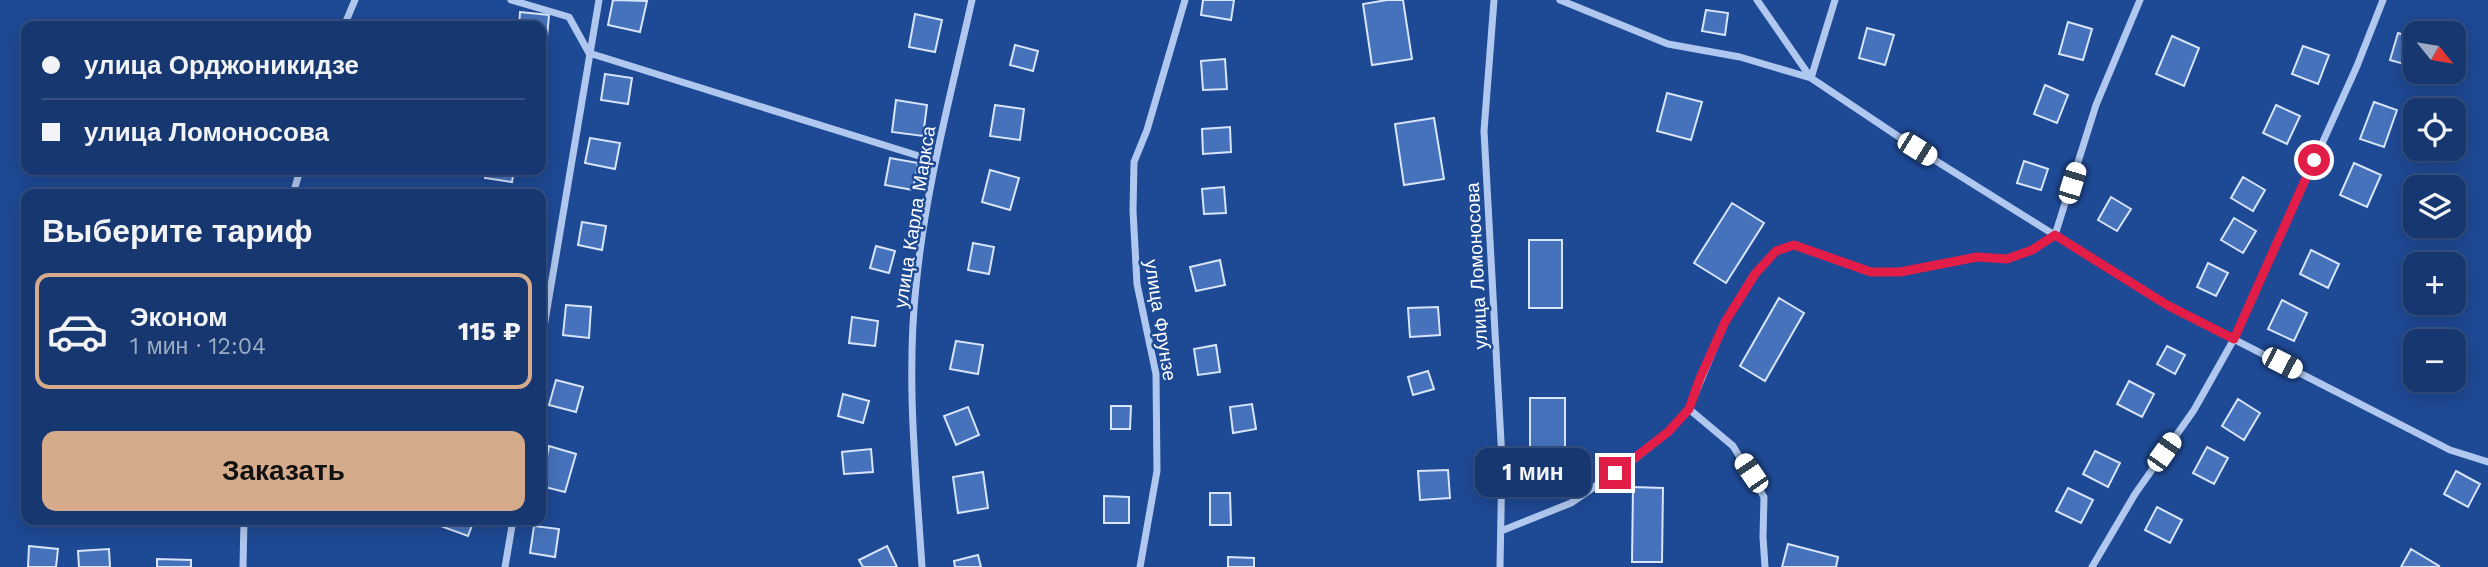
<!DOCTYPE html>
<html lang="ru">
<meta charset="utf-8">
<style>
:root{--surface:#16376f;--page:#1f3f74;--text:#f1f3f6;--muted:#9eacc3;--line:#355182;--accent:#d6ab8b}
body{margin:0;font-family:"Work Sans",sans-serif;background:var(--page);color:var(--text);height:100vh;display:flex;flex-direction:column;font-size:26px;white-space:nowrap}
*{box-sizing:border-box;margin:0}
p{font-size:23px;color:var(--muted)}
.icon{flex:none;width:38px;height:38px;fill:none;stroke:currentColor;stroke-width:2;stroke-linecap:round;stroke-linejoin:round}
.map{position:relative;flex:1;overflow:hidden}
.panel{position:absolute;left:21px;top:189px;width:525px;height:336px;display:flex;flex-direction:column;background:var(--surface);border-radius:14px;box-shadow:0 4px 18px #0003,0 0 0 2px var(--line)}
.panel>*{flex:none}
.hud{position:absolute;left:21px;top:21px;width:525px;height:154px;border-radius:14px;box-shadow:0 4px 18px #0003,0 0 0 2px var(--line);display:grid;align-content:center;height:154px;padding:0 21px;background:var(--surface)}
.needle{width:46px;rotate:120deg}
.controls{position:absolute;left:2403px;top:21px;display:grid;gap:14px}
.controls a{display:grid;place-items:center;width:63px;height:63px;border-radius:14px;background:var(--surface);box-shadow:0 4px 18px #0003,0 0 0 2px var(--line);font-size:35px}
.end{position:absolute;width:32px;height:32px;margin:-16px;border:9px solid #e11d48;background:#fff;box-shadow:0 0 0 4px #fff}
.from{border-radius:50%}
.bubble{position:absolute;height:49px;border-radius:14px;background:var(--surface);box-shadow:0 4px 18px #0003,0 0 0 2px var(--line);font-size:23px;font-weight:700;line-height:49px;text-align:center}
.car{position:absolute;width:21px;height:42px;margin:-21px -10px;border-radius:9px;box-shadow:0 0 5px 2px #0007;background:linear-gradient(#fff 24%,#345 0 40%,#fff 0 76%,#345 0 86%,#fff 0)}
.hud b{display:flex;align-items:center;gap:24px;height:66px;font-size:26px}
.hud b+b{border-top:2px solid var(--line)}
.hud i{width:18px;height:18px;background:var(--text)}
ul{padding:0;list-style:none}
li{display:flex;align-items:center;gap:21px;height:116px;margin:0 14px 10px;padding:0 7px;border:4px solid transparent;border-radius:14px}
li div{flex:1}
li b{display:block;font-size:26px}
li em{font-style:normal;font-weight:700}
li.current{border-color:var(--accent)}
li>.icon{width:63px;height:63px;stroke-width:1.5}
h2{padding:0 21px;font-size:32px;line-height:84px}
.action{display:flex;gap:14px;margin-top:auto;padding:14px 21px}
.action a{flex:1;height:80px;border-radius:14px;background:var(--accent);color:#111;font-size:28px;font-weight:700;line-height:80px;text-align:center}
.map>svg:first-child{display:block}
</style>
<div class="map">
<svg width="2488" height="567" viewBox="0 0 2488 567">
<rect width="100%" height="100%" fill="#1e4994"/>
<path fill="#4672bb" stroke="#d7e4fa" stroke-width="2" d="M613,0L647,1L640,32L608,25Z
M1203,0H1234L1231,20L1201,15Z
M1387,0H1403L1412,59L1372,65L1363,4Z
M1706,10L1728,13L1725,35L1702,31Z
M520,12L549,15L546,49H541V26H519Z
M915,14L942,20L935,52L909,47Z
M2068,22L2092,29L2083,60L2059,54Z
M1867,28L1894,35L1885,65L1859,58Z
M2398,33L2415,38V67L2390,60Z
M2172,36L2199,48L2184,86L2156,74Z
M1015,45L1038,51L1033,71L1010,65Z
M2303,46L2329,55L2318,84L2292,74Z
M1225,59L1227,89L1203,90L1201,61Z
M605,74L632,78L628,104L601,100Z
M2045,85L2068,95L2057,123L2034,114Z
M1667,93L1702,102L1691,140L1657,131Z
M896,100L927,105L923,136L892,132Z
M2374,102L2397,110L2384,147L2360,139Z
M995,105L1024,109L1020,140L990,136Z
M2276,105L2300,116L2287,144L2263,133Z
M1434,118L1444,179L1404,185L1395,124Z
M1230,127L1231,152L1203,154L1202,129Z
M590,138L620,143L615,169L585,163Z
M890,158L918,163L913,190L885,185Z
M2024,161L2048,169L2041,190L2017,183Z
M2354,163L2381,175L2367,207L2340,195Z
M486,170H514L512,182L485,178Z
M990,170L1019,178L1010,210L982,202Z
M2243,177L2265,190L2253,211L2231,198Z
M1224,187L1226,213L1204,214L1202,189Z
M2111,197L2131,209L2117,231L2098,220Z
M1732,203L1764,223L1726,283L1694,263Z
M2234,218L2256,231L2243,253L2221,240Z
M582,222L606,226L602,250L578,245Z
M1529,240H1562V308H1529Z
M973,243L994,247L989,274L968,270Z
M876,246L895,251L889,273L870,268Z
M2311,250L2339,264L2328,288L2300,274Z
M1220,260L1225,285L1196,291L1190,267Z
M2208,263L2228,273L2216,296L2197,287Z
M1779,298L1804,313L1765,381L1740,366Z
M2282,300L2307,313L2294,341L2268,329Z
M566,305L591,307L589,338L563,335Z
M1438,307L1440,335L1410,337L1408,308Z
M852,317L878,321L875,346L849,343Z
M956,341L983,345L978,374L950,369Z
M1216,345L1220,372L1198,375L1194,349Z
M2167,346L2185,355L2175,374L2157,364Z
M1428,371L1434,389L1413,395L1408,377Z
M556,380L583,387L576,412L549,405Z
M2129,381L2154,394L2142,417L2117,404Z
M843,394L869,401L863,423L838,416Z
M1530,398H1565V471H1530Z
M2238,399L2260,413L2244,440L2222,426Z
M1252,404L1256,429L1233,433L1230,407Z
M1111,406H1131L1130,429H1111Z
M968,407L979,435L956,445L944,416Z
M549,446L576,454L565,492L541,486Z
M2207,447L2228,458L2214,484L2193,473Z
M871,449L873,472L844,474L842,452Z
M2095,451L2120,463L2108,487L2083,474Z
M1448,470L1450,498L1420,500L1418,471Z
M2456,471L2480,484L2468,507L2444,494Z
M983,472L988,508L958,513L953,477Z
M1633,487L1663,488L1662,562H1632Z
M2068,488L2093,500L2081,523L2056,511Z
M1210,493H1230L1231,525H1210Z
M1104,496L1129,497V523H1104Z
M2157,507L2182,520L2170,543L2145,530Z
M437,520H474L468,536L435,524Z
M534,526L559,529L555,557L530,553Z
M1788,544L1838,557L1836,567H1782Z
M29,546L58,549L56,567H28Z
M887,546L897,567H863L859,560Z
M109,549L110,567H79L78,551Z
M2411,549L2439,566L2438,567H2401Z
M978,555L981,567H955L954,561Z
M1228,557L1254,558V567H1228Z
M157,559L191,560V567H157Z"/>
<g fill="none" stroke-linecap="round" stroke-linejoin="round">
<path stroke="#b0c8ef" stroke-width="7" d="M511,0L569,17L589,53L935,161
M1494,0L1484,131L1502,460L1500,567
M1560,0L1668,44L1740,57L1811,78L1835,0
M1757,0L1811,78L1917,149L2167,305L2450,450L2488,462
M344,26L355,0
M293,194L300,170
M541,345L599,0
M1689,409L1733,446L1764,497L1763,537L1765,567
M1501,531L1571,503L1636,458L1668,432L1689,409L1725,322L1754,274L1776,251L1794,245L1871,272H1901L1977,257L2007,259L2033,250L2055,235L2096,105L2140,0
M243,567L244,520
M505,567L513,520
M922,567C916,474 906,379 916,286C925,190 951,94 972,0
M1140,567L1157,471L1156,374L1137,284L1133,211L1134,162L1147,130L1185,0
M2092,567L2135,494L2194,410L2234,339L2357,66L2383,0"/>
</g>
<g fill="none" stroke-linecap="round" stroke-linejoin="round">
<path stroke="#e11d48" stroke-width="9" d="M1615,473L1668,432L1689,409L1700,378L1725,322L1755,274L1776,251L1794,245L1871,272H1900L1977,257L2007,259L2032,250L2055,235L2167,305L2234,339L2314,160"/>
</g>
<g text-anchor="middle" stroke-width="5" stroke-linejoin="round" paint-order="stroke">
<g font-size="19" fill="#fff" stroke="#1e4994">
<text transform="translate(914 217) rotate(-81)" y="7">улица Карла Маркса</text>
<text transform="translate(1476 266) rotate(-93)" y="7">улица Ломоносова</text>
<text transform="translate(1161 320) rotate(81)" y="7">улица Фрунзе</text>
</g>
</g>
</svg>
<div class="controls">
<a><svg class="needle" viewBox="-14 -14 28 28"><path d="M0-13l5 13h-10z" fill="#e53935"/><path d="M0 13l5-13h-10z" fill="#9eacc3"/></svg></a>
<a><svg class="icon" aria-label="locate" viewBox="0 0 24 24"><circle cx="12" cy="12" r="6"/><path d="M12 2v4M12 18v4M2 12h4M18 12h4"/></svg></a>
<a><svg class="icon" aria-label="layers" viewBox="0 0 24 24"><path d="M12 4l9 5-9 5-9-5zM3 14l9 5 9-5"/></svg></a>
<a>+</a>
<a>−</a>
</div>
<i class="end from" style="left:2314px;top:160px"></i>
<i class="end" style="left:1615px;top:473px"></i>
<div class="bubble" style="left:1475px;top:448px;width:116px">1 мин</div>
<i class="car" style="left:1917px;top:149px;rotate:122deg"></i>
<i class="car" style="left:2072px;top:183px;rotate:17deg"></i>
<i class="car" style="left:2282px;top:363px;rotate:117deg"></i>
<i class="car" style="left:2164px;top:452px;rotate:35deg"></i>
<i class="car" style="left:1751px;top:473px;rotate:326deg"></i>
<div class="hud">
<b><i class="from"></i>улица Орджоникидзе</b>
<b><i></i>улица Ломоносова</b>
</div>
<section class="panel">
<h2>Выберите тариф</h2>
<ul>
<li class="current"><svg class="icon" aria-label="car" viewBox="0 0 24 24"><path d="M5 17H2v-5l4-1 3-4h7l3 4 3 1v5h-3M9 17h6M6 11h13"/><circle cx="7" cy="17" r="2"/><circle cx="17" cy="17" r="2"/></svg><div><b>Эконом</b><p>1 мин · 12:04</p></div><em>115 ₽</em></li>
</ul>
<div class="action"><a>Заказать</a></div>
</section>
</div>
